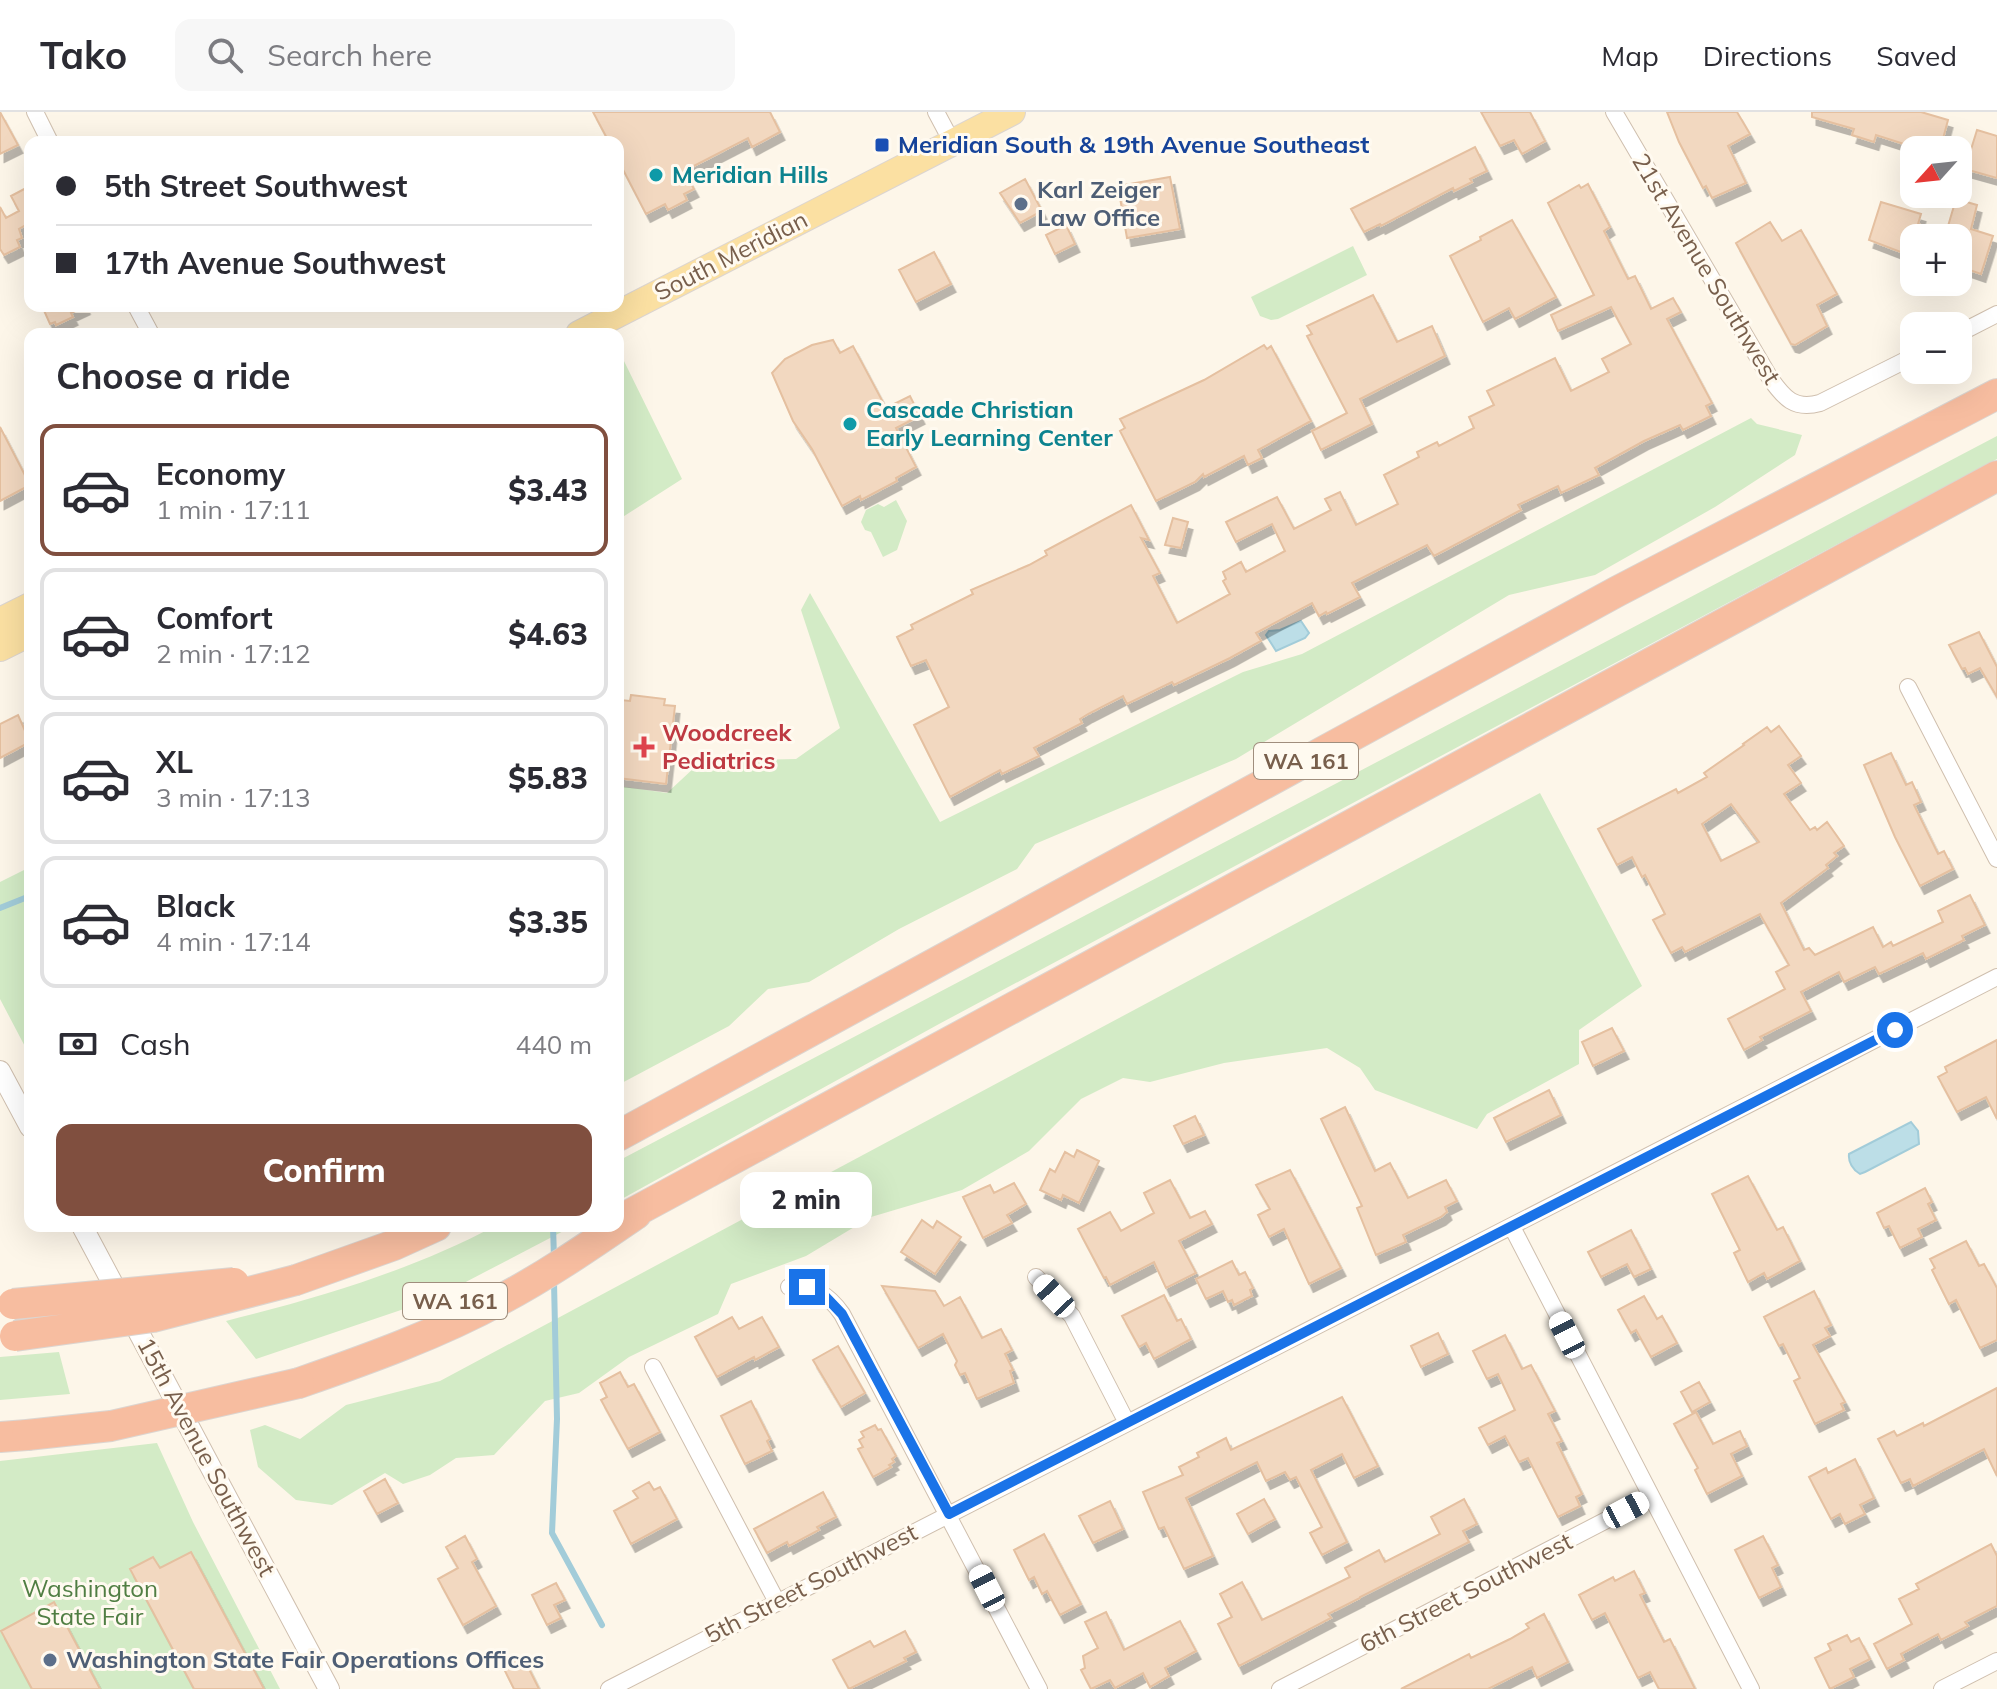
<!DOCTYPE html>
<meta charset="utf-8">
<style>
:root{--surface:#fff;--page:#f7f7f7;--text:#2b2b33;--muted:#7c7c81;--line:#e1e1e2;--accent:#804f3f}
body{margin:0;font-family:Mulish,sans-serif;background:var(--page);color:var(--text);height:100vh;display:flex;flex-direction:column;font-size:30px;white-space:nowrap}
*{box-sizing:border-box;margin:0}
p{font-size:26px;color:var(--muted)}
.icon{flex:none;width:44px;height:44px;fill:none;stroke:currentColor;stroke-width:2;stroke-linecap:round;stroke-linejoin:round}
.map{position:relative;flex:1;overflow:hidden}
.sheet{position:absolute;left:24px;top:216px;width:600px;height:904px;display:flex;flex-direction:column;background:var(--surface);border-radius:16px;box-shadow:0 8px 32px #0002}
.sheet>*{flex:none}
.banner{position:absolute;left:24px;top:24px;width:600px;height:176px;border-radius:16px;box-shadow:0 8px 32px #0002;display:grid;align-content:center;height:176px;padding:0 32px;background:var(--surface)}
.needle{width:52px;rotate:243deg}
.tools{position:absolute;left:1900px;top:24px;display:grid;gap:16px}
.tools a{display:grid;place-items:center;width:72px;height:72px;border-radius:16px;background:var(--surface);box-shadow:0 8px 32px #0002;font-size:40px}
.end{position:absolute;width:36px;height:36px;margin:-18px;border:10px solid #1a73e8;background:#fff;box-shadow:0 0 0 4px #fff}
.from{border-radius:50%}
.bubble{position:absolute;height:56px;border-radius:16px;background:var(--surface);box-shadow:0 8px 32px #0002;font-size:26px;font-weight:800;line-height:56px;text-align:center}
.car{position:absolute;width:24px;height:48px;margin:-24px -12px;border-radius:10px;box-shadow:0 0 6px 2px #0007;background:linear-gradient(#fff 24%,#345 0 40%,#fff 0 76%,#345 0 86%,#fff 0)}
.banner b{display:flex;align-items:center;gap:28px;height:76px;font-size:30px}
.banner b+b{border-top:2px solid var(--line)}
.banner i{width:20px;height:20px;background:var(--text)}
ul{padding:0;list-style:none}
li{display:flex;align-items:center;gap:24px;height:132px;margin:0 16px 12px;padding:0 16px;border:4px solid var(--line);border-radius:16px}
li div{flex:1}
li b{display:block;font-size:30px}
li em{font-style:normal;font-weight:800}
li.selected{border-color:var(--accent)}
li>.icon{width:72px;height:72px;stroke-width:1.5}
h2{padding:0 32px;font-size:36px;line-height:96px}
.pay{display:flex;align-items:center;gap:20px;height:88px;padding:0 32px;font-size:30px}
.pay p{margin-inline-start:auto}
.cta{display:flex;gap:16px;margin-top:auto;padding:16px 32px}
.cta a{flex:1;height:92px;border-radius:16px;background:var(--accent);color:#fff;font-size:32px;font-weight:800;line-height:92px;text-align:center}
header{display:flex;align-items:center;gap:48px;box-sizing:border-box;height:112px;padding:0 40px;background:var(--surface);border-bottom:2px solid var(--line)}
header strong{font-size:38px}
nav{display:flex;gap:44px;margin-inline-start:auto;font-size:28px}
.search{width:560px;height:72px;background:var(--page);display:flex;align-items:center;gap:20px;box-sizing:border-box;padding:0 28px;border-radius:16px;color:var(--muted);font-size:30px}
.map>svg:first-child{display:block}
</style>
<header>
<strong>Tako</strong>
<div class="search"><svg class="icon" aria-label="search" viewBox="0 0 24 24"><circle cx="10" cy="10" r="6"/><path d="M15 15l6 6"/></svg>Search here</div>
<nav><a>Map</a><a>Directions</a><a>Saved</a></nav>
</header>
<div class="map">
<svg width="1997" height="1577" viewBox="0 0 1997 1577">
<defs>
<filter id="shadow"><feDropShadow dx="4.5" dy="8" stdDeviation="0" flood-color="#0004"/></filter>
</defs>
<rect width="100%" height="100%" fill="#fdf6e9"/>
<path fill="#d3ebc6" d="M1353,134L1367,163L1278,207L1271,208L1260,204L1251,185Z
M621,243L682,367L618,408V244Z
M1751,306L1757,312L1802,323L1795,343L1715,395L1595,463L1509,483L1236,647L1035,732L1017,757L899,817L809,870L768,877L729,914L618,973V674L667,681L695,655L742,648L796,647L840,616L801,498L810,481L940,710L1243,560L1302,542Z
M1997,324V347L939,912L618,1089V1049Z
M896,388L907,409L897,438L883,445L871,420L865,418L861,410L866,398L878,392L884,395Z
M1540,681L1642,874L1579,918V952L1487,1002L1477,1017L1375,978L1360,956L1327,936L1224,951L1150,970L1123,966L1081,987L1029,1039L962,1078L871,1105L806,1144L731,1172L718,1202L629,1245L579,1281L545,1289L494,1343L456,1346L430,1363L403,1372L385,1361L332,1393L296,1388L258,1355L250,1318L265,1313L300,1327L346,1293L440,1269Z
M30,755V944L0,887V770Z
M495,1114H573L460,1173L401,1198L256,1247L226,1209C318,1186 410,1159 495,1114Z
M59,1240L70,1282L0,1288V1245Z
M157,1331L193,1410L280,1577H0V1349Z"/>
<path fill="#bcdee7" stroke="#a2ccd9" stroke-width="2" d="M1301,509L1309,521L1305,526L1276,539L1266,523L1269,519L1280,518Z
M1911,1010L1918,1019L1919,1032L1865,1060L1860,1062C1853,1058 1848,1050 1849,1042Z"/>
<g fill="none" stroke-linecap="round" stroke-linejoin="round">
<path stroke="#a2ccd9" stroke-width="6" d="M0,796L30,784
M553,1114L554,1146
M554,1170L557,1307L552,1421L602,1513"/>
</g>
<path fill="#f2d8c0" stroke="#e5c0a0" stroke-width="2" fill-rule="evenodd" filter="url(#shadow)" d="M0,0L18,33L0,42Z
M593,0H770L780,20L752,35L748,26L684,59L694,77L684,82L687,88L668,98L665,92L646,102L618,48V30H609Z
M1481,0H1530L1545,29L1522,42L1514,28L1500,34Z
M1667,0H1737L1750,22L1728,34L1746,71L1712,86L1706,74L1703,76L1679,30Z
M1812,0H1921L1948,8L1940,38H1903L1904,32L1876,23L1874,30L1852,23L1854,17L1812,5Z
M1977,18L1997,24V66L1965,57Z
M1475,35L1487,59L1470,67L1472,70L1454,79L1453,76L1381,114L1380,112L1364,120L1351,97Z
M1170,65L1180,117L1127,126L1118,74Z
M1025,67L1042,99L1020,111L1000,81Z
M1588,72L1610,115L1604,119L1628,167L1635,164L1651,197L1673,186L1681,200L1667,207L1712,291L1706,294L1711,304L1683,318L1680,313L1644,329L1595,356L1599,363L1561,381L1558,374L1518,393L1521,398L1434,444L1427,433L1352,471L1360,485L1327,502L1326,500L1319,504L1312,491L1256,521L1261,529L1230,546L1174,573L1172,570L1127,592L1123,584L1088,602L1080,607L1082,611L1034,636L1039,644L1002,662L1000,658L950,685L914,613L949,595L926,548L911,554L897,525L913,517L911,513L973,482L971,478L1029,453L1047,443L1045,439L1131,393L1149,428L1141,426L1160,461L1153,464L1177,511L1230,482L1223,469L1226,467L1223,460L1241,450L1246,460L1285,439L1272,412L1236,430L1226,410L1277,385L1294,417L1331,398L1325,387L1340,380L1356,413L1398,392L1384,363L1419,345L1417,340L1437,330L1439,334L1474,316L1469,305L1494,293L1487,279L1555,246L1571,279L1609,260L1602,247L1631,232L1611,195L1558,219L1551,203L1594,183L1548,91L1579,73L1581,76Z
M30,74V121L26,113L19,117L22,126L17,128L20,135L4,143L0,137V95L6,106L19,99L11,84Z
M1956,87L1977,93L1971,117L1993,124L1981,162L1958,154V126H1914V145L1869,128L1881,90L1921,102L1918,112L1946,121Z
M1512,108L1556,185L1515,207L1509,196L1483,210L1450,144L1481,128L1480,125Z
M1770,110L1782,129L1801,118L1837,182L1817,193L1827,214L1795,233L1791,232L1736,131Z
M1066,113L1075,132L1055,142L1046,123Z
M934,140L951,172L916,190L899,158Z
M1373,183L1397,230L1432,214L1445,244L1360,287L1372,312L1321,338L1312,319L1347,301L1307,224L1312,222L1307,214Z
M42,194H86L71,201L73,205L56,213L55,210L50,212Z
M833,228L840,241L853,234L886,296L910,284L920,304L896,316L916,355L896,366L897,369L861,388L860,384L842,394L812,337L793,309L772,261L785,247L812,233Z
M1264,233L1267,237L1271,234L1311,309L1258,338L1262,346L1248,353L1244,344L1204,365L1203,362L1195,370L1156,389L1120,319L1125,316L1120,307L1204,268Z
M0,315L30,373L0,389Z
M1173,406L1188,410L1181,436L1165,433Z
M1979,520L1997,555V585L1980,556L1968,562L1965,556L1962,557L1949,533Z
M631,583L665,587L664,593L675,594L666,672L618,666L621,588L630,589Z
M18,603L30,630L0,646V612Z
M1779,614L1801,644L1788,653L1801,671L1784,682L1810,718L1815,715L1817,718L1827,710L1844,734L1834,741L1837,744L1826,753L1828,756L1781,791L1804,838L1809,836L1815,843L1873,815L1883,835L1891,830L1893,834L1943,810L1938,799L1970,783L1985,813L1962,824L1964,828L1926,847L1923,841L1879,862L1875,855L1844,870L1839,860L1801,880L1811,899L1760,925L1762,928L1744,938L1728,907L1785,877L1776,860L1789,853L1760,802L1685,840L1682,835L1671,841L1653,808L1665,802L1645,763L1642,765L1632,745L1617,753L1598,717L1676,677L1678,681L1707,665L1704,661L1744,633L1743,632L1767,615L1771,620ZM1731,692L1759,730L1721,749L1702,712Z
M1891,641L1906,673L1912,670L1921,690L1914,693L1938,742L1944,739L1953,757L1920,774L1895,725L1864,653Z
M1612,916L1624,939L1593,954L1582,930Z
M1997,928V1007L1986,985L1957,1000L1938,965L1947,960L1945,955Z
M1549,978L1561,1003L1506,1030L1494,1006Z
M1345,995L1375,1059L1390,1051L1408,1086L1446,1068L1457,1089L1445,1095L1447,1100L1441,1105L1403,1123L1406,1130L1376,1143L1357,1096L1362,1094L1321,1007Z
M1195,1004L1204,1023L1183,1032L1174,1014Z
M1077,1038L1099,1049L1079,1091L1063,1083L1061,1088L1040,1078L1050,1057L1055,1060L1065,1040L1074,1045Z
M1290,1058L1341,1156L1309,1172L1284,1117L1269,1125L1258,1103L1270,1097L1256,1073Z
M1748,1064L1777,1118L1783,1115L1800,1149L1767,1167L1764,1161L1748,1170L1734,1141L1740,1138L1712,1082Z
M1170,1068L1190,1106L1205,1099L1212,1112L1179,1129L1196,1161L1166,1176L1154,1150L1110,1173L1106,1165L1104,1166L1078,1117L1110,1100L1121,1119L1154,1101L1144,1081Z
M1014,1071L1026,1092L1007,1103L1012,1111L983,1126L963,1085L990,1073L994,1081Z
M1925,1076L1932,1090L1928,1092L1936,1108L1918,1117L1922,1125L1900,1136L1889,1114L1884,1116L1877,1101Z
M922,1108L933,1116L937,1109L961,1125L935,1162L901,1140Z
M1631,1118L1651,1157L1634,1165L1627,1152L1601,1165L1588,1140Z
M1966,1129L1979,1154L1984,1152L1997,1176V1228L1980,1236L1956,1188L1949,1192L1932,1158L1935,1156L1930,1147Z
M1232,1149L1239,1163L1245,1160L1253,1176L1250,1178L1252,1184L1234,1193L1232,1188L1228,1190L1223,1179L1206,1187L1196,1167Z
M882,1174L935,1179L944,1194L960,1185L982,1226L1001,1217L1012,1238L1005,1242L1013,1258L1010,1259L1014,1271L977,1287L965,1261L960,1263L955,1253L957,1249L943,1222L918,1236Z
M1814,1179L1831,1213L1825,1216L1830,1224L1813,1233L1845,1290L1841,1292L1844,1298L1815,1312L1794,1269L1800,1266L1783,1232L1779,1234L1764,1205Z
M1164,1183L1177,1209L1181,1207L1191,1227L1154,1247L1146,1231L1139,1235L1122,1204Z
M1644,1184L1657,1207L1662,1204L1677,1231L1651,1245L1636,1218L1631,1221L1618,1198Z
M732,1205L739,1217L762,1205L779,1235L755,1248L754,1245L717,1265L695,1225Z
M1438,1221L1448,1242L1421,1255L1411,1234Z
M1505,1223L1522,1257L1531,1253L1555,1299L1548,1302L1562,1329L1557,1331L1582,1382L1576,1385L1580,1394L1558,1405L1528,1346L1519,1350L1505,1324L1488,1333L1479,1316L1515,1298L1498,1262L1487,1267L1473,1239Z
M838,1234L865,1281L841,1295L813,1248Z
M620,1260L628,1275L634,1272L660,1320L628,1337L601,1288L607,1285L600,1271Z
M1699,1270L1710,1290L1692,1300L1681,1280Z
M1997,1276V1364L1984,1337L1913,1374L1910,1367L1901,1371L1878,1327L1894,1319L1897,1324L1923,1311L1924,1314Z
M1342,1285L1378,1354L1354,1366L1342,1342L1311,1358L1347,1430L1322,1443L1310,1421L1322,1415L1296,1365L1290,1368L1285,1360L1266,1369L1257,1350L1186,1386L1213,1444L1184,1457L1164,1415L1159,1417L1143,1380L1183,1363L1179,1355L1199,1345L1197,1341L1226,1326L1231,1338Z
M751,1289L770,1327L767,1329L772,1339L745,1352L721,1304Z
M1696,1300L1713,1332L1740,1319L1747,1334L1731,1342L1742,1364L1707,1382L1695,1358L1698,1356L1674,1312Z
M875,1313L878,1318L881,1317L896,1344L892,1347L894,1350L889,1353L891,1355L873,1365L858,1337L863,1335L859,1328L864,1325L861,1320Z
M1855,1347L1874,1386L1860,1393L1865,1402L1845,1412L1840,1402L1831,1407L1809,1365L1826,1356L1828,1361Z
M385,1367L398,1391L377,1402L364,1379Z
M649,1370L654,1378L660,1375L677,1407L631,1432L614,1399L638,1386L633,1379Z
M823,1380L836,1405L817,1415L819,1418L789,1434L787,1430L767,1441L754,1417Z
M1264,1387L1275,1407L1248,1422L1237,1402Z
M1464,1387L1477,1412L1463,1419L1469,1430L1360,1485V1486L1328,1502L1331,1506L1239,1554L1218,1512L1232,1505L1220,1482L1242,1470L1262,1508L1350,1465L1345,1456L1379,1438L1385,1450L1440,1422L1431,1405Z
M1110,1389L1123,1417L1093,1431L1079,1404Z
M1044,1422L1081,1492L1060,1503L1047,1479L1042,1482L1034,1465L1029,1468L1014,1438Z
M465,1424L477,1447L472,1450L496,1494L463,1513L438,1467L458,1456L446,1435Z
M1763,1424L1778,1453L1772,1456L1781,1475L1759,1486L1735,1438Z
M1991,1432L1997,1444V1494L1965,1510L1968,1514L1941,1528L1938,1522L1901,1542L1904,1548L1887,1557L1874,1532L1912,1512L1899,1487L1919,1477L1916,1472Z
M191,1440L264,1577H194L130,1457L153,1445L160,1456Z
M1634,1459L1645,1481L1640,1483L1664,1530L1670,1527L1695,1577H1659L1650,1560L1638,1566L1605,1501L1592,1508L1579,1483L1613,1465L1615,1469Z
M556,1471L565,1488L554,1493L561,1506L547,1513L532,1483Z
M54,1490L100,1577H32L1,1519Z
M1106,1500L1124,1538L1180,1509L1196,1539L1165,1556L1169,1564L1150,1575L1143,1561L1115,1576L1110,1568L1091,1577L1081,1558L1085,1556L1083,1544L1098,1536L1085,1510Z
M1544,1502L1568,1550L1537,1566L1532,1555L1488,1577H1401L1469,1542L1471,1546L1510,1527L1529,1516L1526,1512Z
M905,1519L916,1540L904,1546L906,1549L849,1577L833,1548L870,1529L874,1535Z
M1847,1523L1851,1530L1859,1526L1870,1547L1850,1557L1854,1565L1830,1577L1815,1546L1831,1538L1828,1532Z
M523,1545L539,1577H514L503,1555Z"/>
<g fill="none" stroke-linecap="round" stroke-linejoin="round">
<defs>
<path id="minor" d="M35,0L50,30
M936,0L952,30
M1614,0L1770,266C1784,286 1794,298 1820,291L1914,244
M136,194L151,222
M1958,222L1997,202
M1908,575L1997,747
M1512,1115L1751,1577
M1036,1165L1072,1204L1126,1309
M789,1175C814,1174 828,1182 842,1202L1039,1577
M653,1255L777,1490
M609,1577C1071,1338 1535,1105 1997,865
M1280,1577L1651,1385
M1942,1577L1997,1549"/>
<path id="tertiary" d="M0,959L30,1015
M82,1114L329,1577"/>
<path id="primary" d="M579,222L1012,0
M0,509L30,494
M0,536L30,521"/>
<path id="motorway" d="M618,1024L1618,479L1997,282
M618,1109L1997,364
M296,1168L394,1133L436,1114
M299,1271C368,1247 438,1222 502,1187C549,1162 592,1132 636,1102
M0,1325L27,1323"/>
</defs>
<use href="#minor" stroke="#cfbfae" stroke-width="18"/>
<use href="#tertiary" stroke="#cfbfae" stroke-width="22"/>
<use href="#primary" stroke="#dcd5d0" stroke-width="28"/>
<use href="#motorway" stroke="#dcd5d0" stroke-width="32"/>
<use href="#minor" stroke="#fff" stroke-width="16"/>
<use href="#tertiary" stroke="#fff" stroke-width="20"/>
<use href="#primary" stroke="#fbe0a2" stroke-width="26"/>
<use href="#motorway" stroke="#f7bda0" stroke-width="30"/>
<defs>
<path id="motorway-bridge" d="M13,1192L234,1171
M15,1224L153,1205L296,1168
M27,1323L111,1314L299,1271"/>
</defs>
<use href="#motorway-bridge" stroke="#dcd5d0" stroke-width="32" stroke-linecap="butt"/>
<use href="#motorway-bridge" stroke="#f7bda0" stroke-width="30"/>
</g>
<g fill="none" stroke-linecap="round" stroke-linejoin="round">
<path stroke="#1a73e8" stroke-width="10" d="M807,1175L822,1181L842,1202L949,1402L1895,918"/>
</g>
<rect fill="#1a4fb4" stroke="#fffaf0" stroke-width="3" x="874" y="25" width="16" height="16" rx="4"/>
<g fill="#0f9aa8" stroke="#fffaf0" stroke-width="3">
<circle cx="656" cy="63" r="8"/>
<circle cx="850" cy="312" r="8"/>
</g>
<g fill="#5c6f8a" stroke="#fffaf0" stroke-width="3">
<circle cx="1021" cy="92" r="8"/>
<circle cx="50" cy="1548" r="8"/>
</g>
<path fill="#e0444e" stroke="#fffaf0" stroke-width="3" d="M640 623h8v8h8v8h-8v8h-8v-8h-8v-8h8z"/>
<g text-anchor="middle" stroke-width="6" stroke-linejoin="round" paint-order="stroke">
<g fill="#fffaf0" stroke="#a08e7d" stroke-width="2">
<rect x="1254" y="631" width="104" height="36" rx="6"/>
<rect x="403" y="1171" width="104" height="36" rx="6"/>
</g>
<g font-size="22" font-weight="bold" fill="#785f4c">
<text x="1306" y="657">WA 161</text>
<text x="455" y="1197">WA 161</text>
</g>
<g font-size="24" font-weight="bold" fill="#164399" stroke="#fffaf0" text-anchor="start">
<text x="898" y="41">Meridian South &amp; 19th Avenue Southeast</text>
</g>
<g font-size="24" font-weight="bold" fill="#0d838f" stroke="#fffaf0" text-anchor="start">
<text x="672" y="71">Meridian Hills</text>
<text x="866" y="306">Cascade Christian<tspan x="866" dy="28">Early Learning Center</tspan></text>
</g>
<g font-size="24" font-weight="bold" fill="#4e5e75" stroke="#fffaf0" text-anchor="start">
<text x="1037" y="86">Karl Zeiger<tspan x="1037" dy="28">Law Office</tspan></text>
<text x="66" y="1556">Washington State Fair Operations Offices</text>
</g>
<g font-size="24" fill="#785f4c" stroke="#fffaf0">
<text transform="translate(731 144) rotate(-27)" y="8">South Meridian</text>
<text transform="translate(1706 157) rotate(59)" y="8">21st Avenue Southwest</text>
<text transform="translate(206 1345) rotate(62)" y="8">15th Avenue Southwest</text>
<text transform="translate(811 1472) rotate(-27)" y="8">5th Street Southwest</text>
<text transform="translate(1466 1481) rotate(-27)" y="8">6th Street Southwest</text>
</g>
<g font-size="24" font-weight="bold" fill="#be3a42" stroke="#fffaf0" text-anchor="start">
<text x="662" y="629">Woodcreek<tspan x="662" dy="28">Pediatrics</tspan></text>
</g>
<g font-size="24" fill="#507e43" stroke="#fffaf0">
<text x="90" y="1485">Washington<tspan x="90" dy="28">State Fair</tspan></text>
</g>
</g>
</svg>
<div class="tools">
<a><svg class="needle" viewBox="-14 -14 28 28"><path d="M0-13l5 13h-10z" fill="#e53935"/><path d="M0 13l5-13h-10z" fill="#7c7c81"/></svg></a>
<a>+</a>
<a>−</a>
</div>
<i class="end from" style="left:1895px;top:918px"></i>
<i class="end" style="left:807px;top:1175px"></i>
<div class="bubble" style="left:740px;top:1060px;width:132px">2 min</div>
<i class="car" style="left:1054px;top:1184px;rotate:317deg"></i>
<i class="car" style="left:1567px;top:1223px;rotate:333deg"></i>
<i class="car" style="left:1626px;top:1398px;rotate:62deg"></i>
<i class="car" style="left:987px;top:1476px;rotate:333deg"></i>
<div class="banner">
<b><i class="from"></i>5th Street Southwest</b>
<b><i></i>17th Avenue Southwest</b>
</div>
<section class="sheet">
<h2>Choose a ride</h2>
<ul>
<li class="selected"><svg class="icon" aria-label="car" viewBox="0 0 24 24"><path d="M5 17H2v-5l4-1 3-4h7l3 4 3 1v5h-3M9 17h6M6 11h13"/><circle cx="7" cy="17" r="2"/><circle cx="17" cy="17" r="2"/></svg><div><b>Economy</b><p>1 min · 17:11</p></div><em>$3.43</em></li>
<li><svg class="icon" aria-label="car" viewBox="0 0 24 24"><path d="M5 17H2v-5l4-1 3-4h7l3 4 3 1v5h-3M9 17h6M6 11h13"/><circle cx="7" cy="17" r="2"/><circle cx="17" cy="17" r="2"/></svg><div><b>Comfort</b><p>2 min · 17:12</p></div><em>$4.63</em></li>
<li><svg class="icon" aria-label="car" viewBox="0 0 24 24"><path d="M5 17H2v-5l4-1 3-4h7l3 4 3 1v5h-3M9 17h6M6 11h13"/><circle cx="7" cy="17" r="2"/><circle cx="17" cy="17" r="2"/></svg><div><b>XL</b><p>3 min · 17:13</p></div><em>$5.83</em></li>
<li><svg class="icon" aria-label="car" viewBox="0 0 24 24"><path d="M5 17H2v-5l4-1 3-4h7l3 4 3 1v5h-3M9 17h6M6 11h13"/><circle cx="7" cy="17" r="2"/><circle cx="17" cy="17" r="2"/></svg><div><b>Black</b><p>4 min · 17:14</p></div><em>$3.35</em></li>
</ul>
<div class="pay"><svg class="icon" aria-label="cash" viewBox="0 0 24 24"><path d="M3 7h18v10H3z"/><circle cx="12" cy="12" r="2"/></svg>Cash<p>440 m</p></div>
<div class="cta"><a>Confirm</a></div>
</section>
</div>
